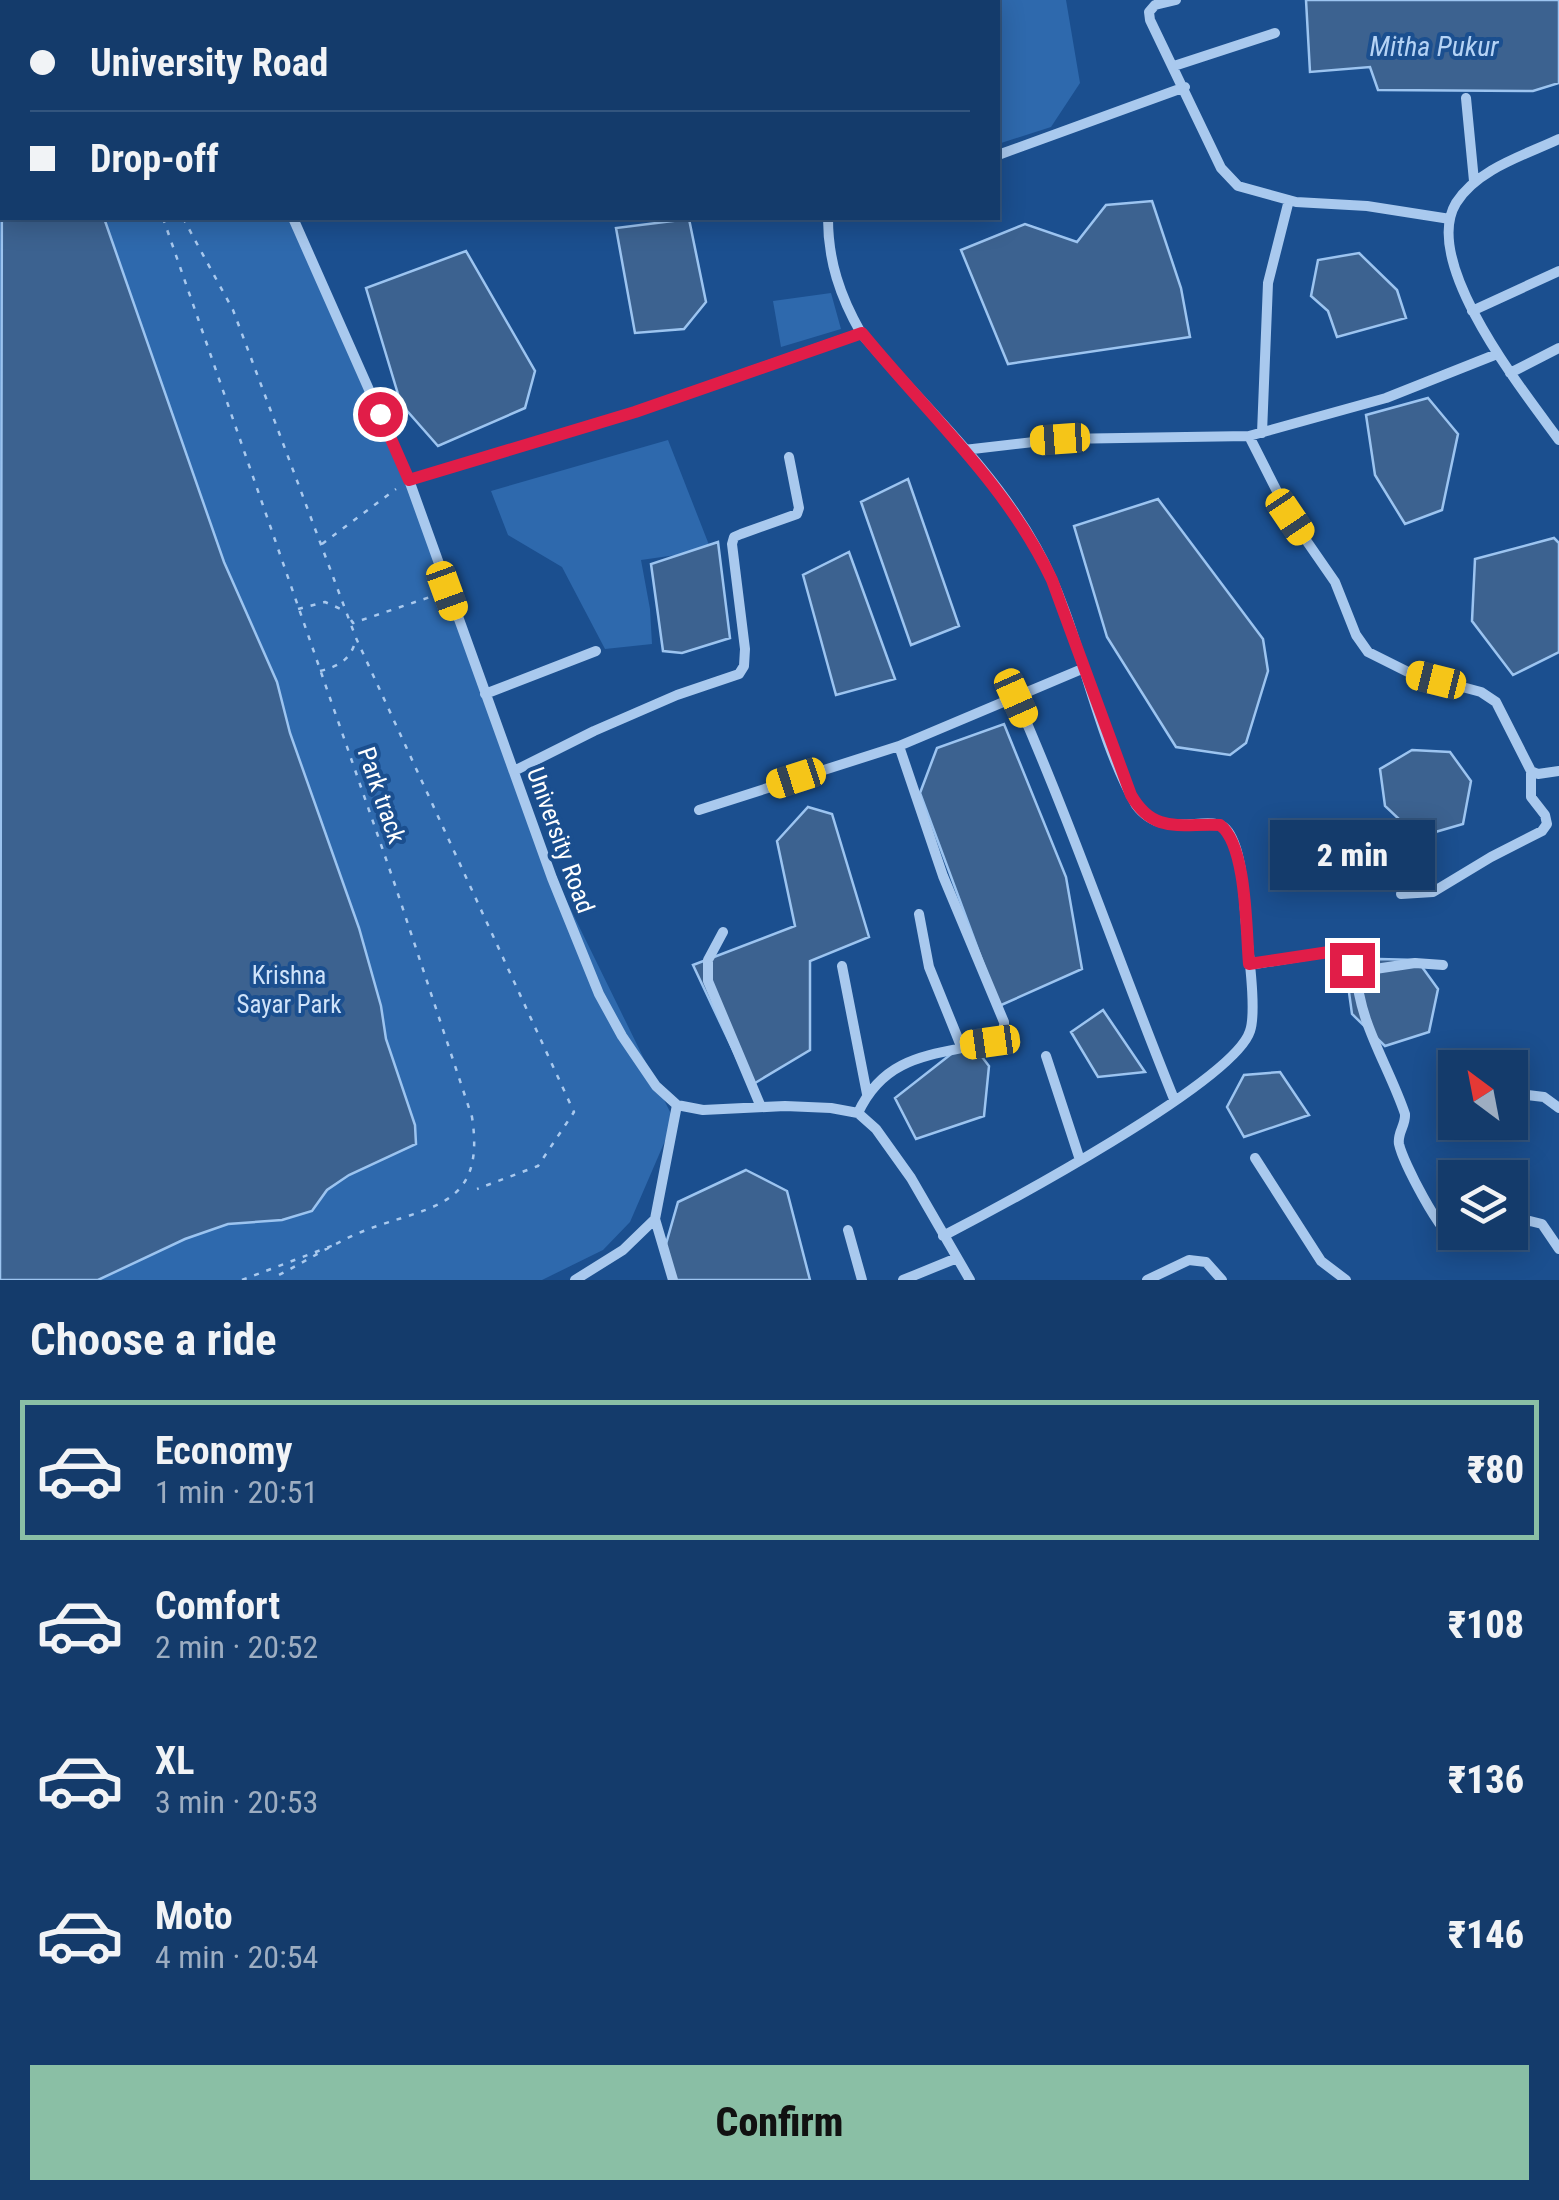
<!DOCTYPE html>
<meta charset="utf-8">
<style>
:root{--surface:#143b6b;--page:#1d4271;--text:#f1f3f6;--muted:#9dadc1;--line:#33557e;--accent:#8abfa5}
body{margin:0;font-family:"Roboto Condensed",sans-serif;background:var(--page);color:var(--text);height:100vh;display:flex;flex-direction:column;font-size:38px;white-space:nowrap}
*{box-sizing:border-box;margin:0}
p{font-size:32px;color:var(--muted)}
.icon{flex:none;width:55px;height:55px;fill:none;stroke:currentColor;stroke-width:2;stroke-linecap:round;stroke-linejoin:round}
.map{position:relative;height:1280px;overflow:hidden}
.details{display:flex;flex-direction:column;background:var(--surface);flex:1}
.details>*{flex:none}
.banner{position:absolute;left:0px;top:0px;width:1000px;height:220px;box-shadow:0 5px 25px #0003,0 0 0 2px var(--line);display:grid;align-content:center;height:220px;padding:0 30px;background:var(--surface)}
.needle{width:65px;rotate:328deg}
.fabs{position:absolute;left:1438px;top:1050px;display:grid;gap:20px}
.fabs a{display:grid;place-items:center;width:90px;height:90px;border-radius:0px;background:var(--surface);box-shadow:0 5px 25px #0003,0 0 0 2px var(--line);font-size:50px}
.end{position:absolute;width:45px;height:45px;margin:-22px;border:12px solid #e11d48;background:#fff;box-shadow:0 0 0 5px #fff}
.from{border-radius:50%}
.bubble{position:absolute;height:70px;border-radius:0px;background:var(--surface);box-shadow:0 5px 25px #0003,0 0 0 2px var(--line);font-size:32px;font-weight:800;line-height:70px;text-align:center}
.car{position:absolute;width:30px;height:60px;margin:-30px -15px;border-radius:12px;box-shadow:0 0 8px 2px #0007;background:linear-gradient(#f5c518 24%,#345 0 40%,#f5c518 0 76%,#345 0 86%,#f5c518 0)}
.banner b{display:flex;align-items:center;gap:35px;height:95px;font-size:38px}
.banner b+b{border-top:2px solid var(--line)}
.banner i{width:25px;height:25px;background:var(--text)}
ul{padding:0;list-style:none}
li{display:flex;align-items:center;gap:30px;height:140px;margin:0 20px 15px;padding:0 10px;border:5px solid transparent;border-radius:0px}
li div{flex:1}
li b{display:block;font-size:38px}
li em{font-style:normal;font-weight:800}
li.active{border-color:var(--accent)}
li>.icon{width:90px;height:90px;stroke-width:1.5}
h2{padding:0 30px;font-size:45px;line-height:120px}
.cta{display:flex;gap:20px;margin-top:auto;padding:20px 30px}
.cta a{flex:1;height:115px;border-radius:0px;background:var(--accent);color:#111;font-size:40px;font-weight:800;line-height:115px;text-align:center}
.map>svg:first-child{display:block}
</style>
<div class="map">
<svg width="1559" height="1280" viewBox="0 0 1559 1280">
<rect width="100%" height="100%" fill="#1b4f8f"/>
<path fill="#2e69ad" d="M836,0H1066L1080,83L1051,127L998,144V2H836Z
M0,16H2V218H293L409,480L544,855L674,1120L630,1222L603,1250L542,1280H0Z
M831,293L841,329L781,347L773,301Z
M668,440L711,550L641,560L650,609L652,644L605,649L562,567L508,535L491,491Z"/>
<path fill="#3c6290" stroke="#9cc4f0" stroke-width="2.5" d="M1306,0H1559V83L1533,91L1378,90L1370,67L1310,72Z
M2,124V218H104L224,562L277,682L290,733L359,928L381,1006L386,1039L415,1125L416,1144L349,1175L327,1190L312,1211L282,1220L228,1224L185,1239L98,1280H0Z
M1152,201L1181,288L1190,337L1008,364L961,250L1025,224L1077,242L1106,205Z
M689,219L706,302L684,329L635,333L616,228Z
M466,251L535,371L525,408L438,446L401,404L366,288Z
M1359,253L1397,290L1406,318L1337,337L1328,311L1311,296L1318,260Z
M1428,398L1458,434L1442,510L1405,524L1375,475L1366,415Z
M908,479L959,626L911,645L861,502Z
M1158,499L1263,639L1268,671L1246,743L1230,755L1176,747L1107,637L1074,526Z
M1554,538L1559,543V652L1513,675L1472,621L1475,559Z
M718,542L730,638L682,653L663,651L651,564Z
M849,552L895,679L836,695L803,575Z
M1004,724L1066,877L1082,969L999,1006L920,793L937,748Z
M1412,750L1450,752L1471,781L1463,824L1418,837L1385,806L1380,769Z
M808,807L832,814L869,937L810,961V1050L750,1086L693,965L795,926L777,841Z
M1379,959L1417,960L1438,989L1429,1032L1385,1046L1352,1014L1347,978Z
M1103,1010L1145,1072L1098,1077L1071,1032Z
M969,1040L989,1066L984,1116L916,1139L895,1098Z
M1280,1072L1309,1115L1244,1137L1227,1107L1244,1075Z
M746,1170L787,1191L810,1280H670L664,1251L678,1202Z"/>
<g fill="none" stroke-linecap="round" stroke-linejoin="round">
<path stroke="#a9c9ee" stroke-width="2.5" stroke-dasharray="5 8" stroke-linecap="butt" d="M0,95L2,94
M0,104L2,103
M163,218L394,882L472,1117C487,1214 422,1205 354,1235C328,1247 304,1262 279,1275L276,1280
M183,218L233,310L356,638L574,1112L538,1166L477,1189
M322,544L396,489
M298,609L325,602L343,610
M351,620L353,623L436,595
M320,671C339,666 351,660 356,639
M242,1280L334,1245"/>
<path stroke="#a9c9ee" stroke-width="10" d="M197,0L198,2
M1176,0L1155,5L1149,12L1150,20L1221,168L1238,186L1296,202L1367,206L1450,219
M41,2L48,0
M818,2V0
M0,17L2,16
M1174,66L1275,33
M1466,98L1474,181
M1559,139C1525,155 1477,169 1456,203C1420,263 1525,393 1559,440
M998,155L1185,87
M293,218L409,480L552,878L599,994L622,1036L656,1086L677,1105L703,1110L785,1106L831,1108L858,1113L876,1129L911,1178L970,1280
M828,218C828,261 840,296 861,333C920,403 992,467 1036,547C1081,627 1091,724 1136,805C1163,842 1210,812 1226,829C1243,847 1244,902 1246,925C1248,949 1257,1011 1250,1031C1234,1082 999,1207 943,1236
M1472,311L1559,271
M1510,373L1559,348
M1262,433L1268,283L1289,200
M1249,436L1290,517L1335,582L1356,635L1368,652L1410,673L1481,692L1496,702L1531,771L1538,774L1559,771
M964,450L1060,439L1249,436L1386,398L1497,354
M409,480L635,412L861,333
M485,694L596,651
M1016,698C1074,830 1120,966 1174,1099
M514,771L594,731L677,695L739,674L744,666L745,649L732,544L734,537L741,534L797,514L799,508L789,457
M699,810L899,746L1082,669
M1401,894L1433,892L1491,857L1542,831L1547,824L1545,815L1531,797V771
M919,914L929,967L961,1046
M723,932L708,960V981L761,1107
M1249,965L1329,952C1347,955 1348,968 1362,971L1415,963L1443,965
M842,966L867,1094
M1356,970C1359,1024 1388,1064 1405,1114C1406,1125 1397,1133 1399,1144C1403,1162 1440,1234 1456,1241C1467,1245 1484,1236 1494,1232
M1046,1056L1080,1160
M1510,1093L1544,1097L1559,1108
M858,1113C887,1050 940,1056 998,1040L1004,1033V1022L943,876L899,746
M1255,1158L1321,1261L1346,1280
M655,1219L673,1280
M1510,1228L1530,1221L1542,1224L1559,1249
M848,1230L862,1280
M575,1280L623,1250L655,1219L677,1105
M903,1280L957,1258
M1147,1280L1189,1260L1206,1262L1222,1280"/>
</g>
<g fill="none" stroke-linecap="round" stroke-linejoin="round">
<path stroke="#e11d48" stroke-width="12" d="M380,414L409,480L635,412L862,333C928,414 1007,484 1052,580L1131,795C1154,835 1181,823 1220,825C1247,845 1246,931 1249,964L1329,952L1339,954L1352,965"/>
</g>
<g text-anchor="middle" stroke-width="8" stroke-linejoin="round" paint-order="stroke">
<g font-size="25" fill="#fff" stroke="#1b4f8f">
<text transform="translate(382 795) rotate(71)" y="9">Park track</text>
<text transform="translate(561 840) rotate(70)" y="9">University Road</text>
</g>
<g font-size="25" fill="#cfe3fa" stroke="#1b4f8f">
<text x="289" y="984">Krishna<tspan x="289" dy="29">Sayar Park</tspan></text>
</g>
<g font-size="28" font-style="italic" fill="#b5d3f5" stroke="#1b4f8f">
<text x="1434" y="56">Mitha Pukur</text>
</g>
</g>
</svg>
<div class="fabs">
<a><svg class="needle" viewBox="-14 -14 28 28"><path d="M0-13l5 13h-10z" fill="#e53935"/><path d="M0 13l5-13h-10z" fill="#9dadc1"/></svg></a>
<a><svg class="icon" aria-label="layers" viewBox="0 0 24 24"><path d="M12 4l9 5-9 5-9-5zM3 14l9 5 9-5"/></svg></a>
</div>
<i class="end from" style="left:380px;top:414px"></i>
<i class="end" style="left:1352px;top:965px"></i>
<div class="bubble" style="left:1270px;top:820px;width:165px">2 min</div>
<i class="car" style="left:1060px;top:439px;rotate:266deg"></i>
<i class="car" style="left:1290px;top:517px;rotate:146deg"></i>
<i class="car" style="left:447px;top:591px;rotate:160deg"></i>
<i class="car" style="left:1436px;top:680px;rotate:284deg"></i>
<i class="car" style="left:1016px;top:698px;rotate:156deg"></i>
<i class="car" style="left:796px;top:778px;rotate:252deg"></i>
<i class="car" style="left:990px;top:1042px;rotate:262deg"></i>
<div class="banner">
<b><i class="from"></i>University Road</b>
<b><i></i>Drop-off</b>
</div>
</div>
<section class="details">
<h2>Choose a ride</h2>
<ul>
<li class="active"><svg class="icon" aria-label="car" viewBox="0 0 24 24"><path d="M5 17H2v-5l4-1 3-4h7l3 4 3 1v5h-3M9 17h6M6 11h13"/><circle cx="7" cy="17" r="2"/><circle cx="17" cy="17" r="2"/></svg><div><b>Economy</b><p>1 min · 20:51</p></div><em>₹80</em></li>
<li><svg class="icon" aria-label="car" viewBox="0 0 24 24"><path d="M5 17H2v-5l4-1 3-4h7l3 4 3 1v5h-3M9 17h6M6 11h13"/><circle cx="7" cy="17" r="2"/><circle cx="17" cy="17" r="2"/></svg><div><b>Comfort</b><p>2 min · 20:52</p></div><em>₹108</em></li>
<li><svg class="icon" aria-label="car" viewBox="0 0 24 24"><path d="M5 17H2v-5l4-1 3-4h7l3 4 3 1v5h-3M9 17h6M6 11h13"/><circle cx="7" cy="17" r="2"/><circle cx="17" cy="17" r="2"/></svg><div><b>XL</b><p>3 min · 20:53</p></div><em>₹136</em></li>
<li><svg class="icon" aria-label="car" viewBox="0 0 24 24"><path d="M5 17H2v-5l4-1 3-4h7l3 4 3 1v5h-3M9 17h6M6 11h13"/><circle cx="7" cy="17" r="2"/><circle cx="17" cy="17" r="2"/></svg><div><b>Moto</b><p>4 min · 20:54</p></div><em>₹146</em></li>
</ul>
<div class="cta"><a>Confirm</a></div>
</section>
